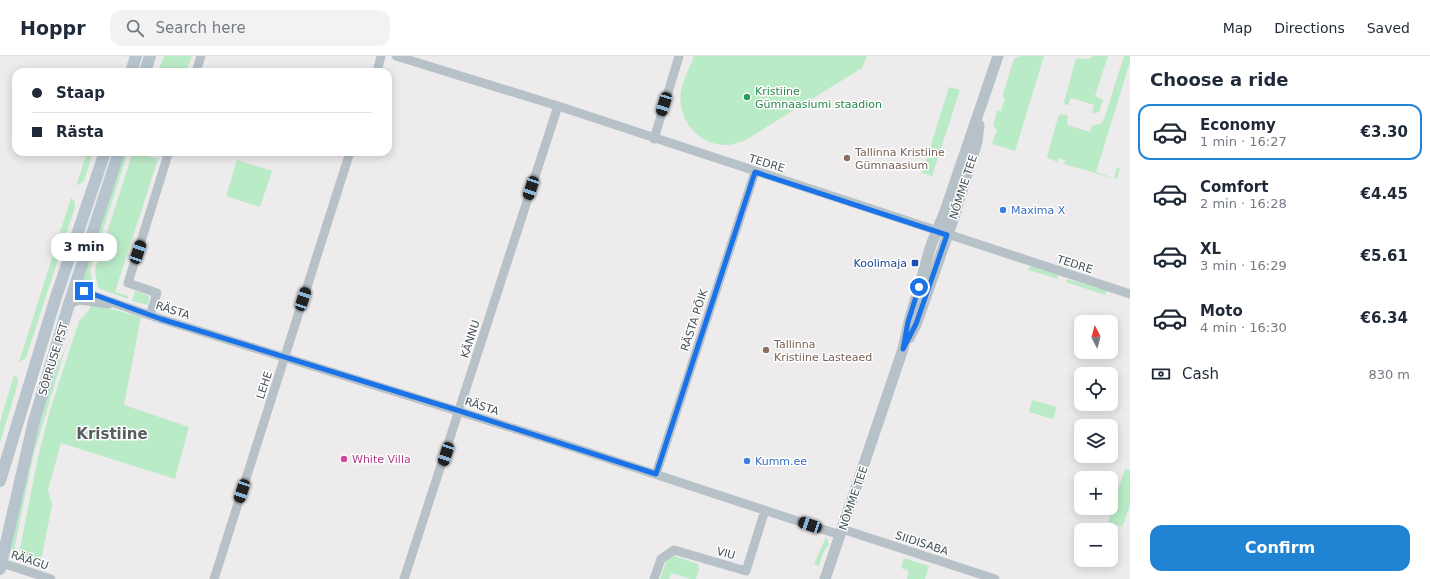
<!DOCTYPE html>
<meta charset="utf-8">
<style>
:root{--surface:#fff;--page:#f2f2f3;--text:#1f2937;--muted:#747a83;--line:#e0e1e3;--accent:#2083d3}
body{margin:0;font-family:"DejaVu Sans",sans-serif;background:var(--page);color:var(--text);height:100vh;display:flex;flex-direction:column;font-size:15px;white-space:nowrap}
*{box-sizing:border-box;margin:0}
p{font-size:13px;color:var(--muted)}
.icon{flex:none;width:22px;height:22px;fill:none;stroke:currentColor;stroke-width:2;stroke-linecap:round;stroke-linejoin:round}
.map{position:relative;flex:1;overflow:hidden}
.details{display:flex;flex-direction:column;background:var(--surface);width:300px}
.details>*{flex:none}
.banner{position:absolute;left:12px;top:12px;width:380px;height:88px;border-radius:12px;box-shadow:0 2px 10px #0003;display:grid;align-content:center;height:88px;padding:0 20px;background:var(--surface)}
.needle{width:26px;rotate:354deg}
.buttons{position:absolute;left:1074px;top:259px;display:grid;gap:8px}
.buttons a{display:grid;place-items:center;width:44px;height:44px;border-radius:8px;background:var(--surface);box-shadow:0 2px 10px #0003;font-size:20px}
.end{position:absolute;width:18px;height:18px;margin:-9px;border:5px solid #1a73e8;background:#fff;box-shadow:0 0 0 2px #fff}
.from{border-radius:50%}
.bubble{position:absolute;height:28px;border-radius:12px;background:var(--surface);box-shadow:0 2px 10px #0003;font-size:13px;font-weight:800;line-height:28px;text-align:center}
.car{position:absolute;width:12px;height:24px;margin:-12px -6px;border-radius:5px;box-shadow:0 0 3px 1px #0007;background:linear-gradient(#222 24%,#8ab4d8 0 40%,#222 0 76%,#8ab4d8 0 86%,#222 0)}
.banner b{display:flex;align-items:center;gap:14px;height:38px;font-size:15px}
.banner b+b{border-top:1px solid var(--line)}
.banner i{width:10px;height:10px;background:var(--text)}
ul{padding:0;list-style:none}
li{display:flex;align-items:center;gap:12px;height:56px;margin:0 8px 6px;padding:0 12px;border:2px solid transparent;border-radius:12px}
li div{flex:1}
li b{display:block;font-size:15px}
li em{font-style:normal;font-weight:800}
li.selected{border-color:var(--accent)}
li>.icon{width:36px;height:36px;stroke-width:1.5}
h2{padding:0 20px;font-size:18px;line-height:48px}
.pay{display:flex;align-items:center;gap:10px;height:44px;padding:0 20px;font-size:15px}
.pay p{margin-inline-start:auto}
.action{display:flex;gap:8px;margin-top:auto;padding:8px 20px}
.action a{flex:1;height:46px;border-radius:12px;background:var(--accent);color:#fff;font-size:16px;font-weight:800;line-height:46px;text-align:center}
header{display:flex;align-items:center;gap:24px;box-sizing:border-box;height:56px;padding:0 20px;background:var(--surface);border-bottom:1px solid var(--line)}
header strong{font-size:19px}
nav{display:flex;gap:22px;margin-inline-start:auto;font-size:14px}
.search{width:280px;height:36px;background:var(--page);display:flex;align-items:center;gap:10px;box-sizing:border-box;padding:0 14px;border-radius:12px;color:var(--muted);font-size:15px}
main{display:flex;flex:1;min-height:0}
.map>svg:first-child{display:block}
</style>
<header>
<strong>Hoppr</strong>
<div class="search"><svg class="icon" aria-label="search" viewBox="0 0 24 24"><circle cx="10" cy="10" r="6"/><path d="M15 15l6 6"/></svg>Search here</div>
<nav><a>Map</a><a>Directions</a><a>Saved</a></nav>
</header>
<main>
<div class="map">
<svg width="1130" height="523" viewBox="0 0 1130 523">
<rect width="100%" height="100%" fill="#eeebec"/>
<path fill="#baebc7" d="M164,0H192L186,16H158Z
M694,0H867L862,12L744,85C740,86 734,88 729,89C699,91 676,63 681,35C683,22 690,12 694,0Z
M1021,0H1044L1015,95L992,88L997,74L993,70L997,54L1001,55L1005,42L1002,41L1014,3Z
M1093,0H1108L1095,40L1103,44L1099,56L1094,57L1092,56L1094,49L1071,42L1068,49H1066L1064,46L1076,2L1088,3Z
M1124,0H1130V6L1096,116L1114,122L1117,111L1120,113L1117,122L1116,123L1064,108L1065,104L1059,102L1057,106L1047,101L1058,61L1061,58L1068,60L1067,69L1090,76L1092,69L1101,68L1105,60Z
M949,31L960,34L932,120L922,117Z
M87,96H93L84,125L76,130Z
M124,96H128L90,214L93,229L91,234L84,231L83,223Z
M133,96L158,103L115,236L128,240V243L98,232L95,214Z
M237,104L272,115L260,151L226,140Z
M71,142L75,146V151L26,302L19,306Z
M1030,210L1058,219V223L1028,214Z
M1067,223L1107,235L1105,239L1066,226Z
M135,235L147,239L149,241L148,249L132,245Z
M91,247L141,261L124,349L189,371L175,423L61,387L48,434L52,449L40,510L18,503L38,401L50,354L79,265L89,254Z
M66,290L33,401L13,500L11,492C25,424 38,354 66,290Z
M14,319L18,323V327L0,387V366Z
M1032,344L1057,351L1053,363L1029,356Z
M1125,413L1130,414V449L1122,471L1108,466Z
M826,481L829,488L823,497L819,510L814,508Z
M674,500L698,508L699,514L696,523H690L672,517L669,523H660L667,503Z
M904,502L929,510L925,523H907L909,515L901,512Z"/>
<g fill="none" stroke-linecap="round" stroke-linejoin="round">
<path stroke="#b7c2c8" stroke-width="9" d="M396,0L558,50L1130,238
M196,16L201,0
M377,16L381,0
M654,83L679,0
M167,101L169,96
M74,233L161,263L548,383L840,479
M69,248L79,244L109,248
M150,259L157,237L128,227L166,105
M656,418L755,116
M842,473L995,523
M2,507L51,523
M214,523L350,96
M404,523L558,50
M654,523L661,503L674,494L746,515L765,454"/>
<path stroke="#b7c2c8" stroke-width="11" d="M909,282L916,269L954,161L977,86L979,69
M825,523L903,293L909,266L931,189L944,158L998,0"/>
<path stroke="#b7c4cd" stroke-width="12" d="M131,16L136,0
M145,16L150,0
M0,425L55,244L105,96
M0,513L34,365L69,248L119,96"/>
</g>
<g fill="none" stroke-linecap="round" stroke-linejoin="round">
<path stroke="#1a73e8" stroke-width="5" d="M84,235L161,263L460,355L656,418L755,116L947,179L916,268L903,293L908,266L919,231"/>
</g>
<circle fill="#2e9e5b" stroke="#fff" stroke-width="1.5" cx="747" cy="41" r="4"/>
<g fill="#8d6e63" stroke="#fff" stroke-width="1.5">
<circle cx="847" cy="102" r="4"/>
<circle cx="766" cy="294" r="4"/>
</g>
<g fill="#3f7fe0" stroke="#fff" stroke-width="1.5">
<circle cx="1003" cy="154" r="4"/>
<circle cx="747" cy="405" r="4"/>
</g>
<rect fill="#1a4fb4" stroke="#fff" stroke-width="1.5" x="911" y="203" width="8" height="8" rx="2"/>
<circle fill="#d1479c" stroke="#fff" stroke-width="1.5" cx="344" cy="403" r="4"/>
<g text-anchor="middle" stroke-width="3" stroke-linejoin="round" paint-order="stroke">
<g font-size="11" fill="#27864d" stroke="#fff" text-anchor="start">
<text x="755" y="39">Kristiine<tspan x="755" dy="13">Gümnaasiumi staadion</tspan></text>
</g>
<g font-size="11" fill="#785e54" stroke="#fff" text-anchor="start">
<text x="855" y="100">Tallinna Kristiine<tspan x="855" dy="13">Gümnaasium</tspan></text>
<text x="774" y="292">Tallinna<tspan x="774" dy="13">Kristiine Lasteaed</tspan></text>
</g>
<g font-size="11" fill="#455158" stroke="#fff">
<text transform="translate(767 107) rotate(17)" y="4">TEDRE</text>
<text transform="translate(963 131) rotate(-72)" y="4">NÕMME TEE</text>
<text transform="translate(1075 208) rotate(18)" y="4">TEDRE</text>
<text transform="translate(173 254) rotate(18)" y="4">RÄSTA</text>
<text transform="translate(694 264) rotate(-72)" y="4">RÄSTA PÕIK</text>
<text transform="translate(470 283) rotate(-72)" y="4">KÄNNU</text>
<text transform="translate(53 303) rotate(-73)" y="4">SÕPRUSE PST</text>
<text transform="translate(264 329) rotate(-72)" y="4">LEHE</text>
<text transform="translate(482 350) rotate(18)" y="4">RÄSTA</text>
<text transform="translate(853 442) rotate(-71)" y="4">NÕMME TEE</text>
<text transform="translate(922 487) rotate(18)" y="4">SIIDISABA</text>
<text transform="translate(726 497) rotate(15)" y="4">VIU</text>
<text transform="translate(30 504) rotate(18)" y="4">RÄÄGU</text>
</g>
<g font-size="11" fill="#366cbe" stroke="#fff" text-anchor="start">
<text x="1011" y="158">Maxima X</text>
<text x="755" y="409">Kumm.ee</text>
</g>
<g font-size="11" fill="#164399" stroke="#fff" text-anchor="end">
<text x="907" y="211">Koolimaja</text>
</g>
<g font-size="11" fill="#b23c85" stroke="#fff" text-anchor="start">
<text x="352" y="407">White Villa</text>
</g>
<g font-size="15" font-weight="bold" fill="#585d60" stroke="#fff">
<text x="112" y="383">Kristiine</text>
</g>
</g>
</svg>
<div class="buttons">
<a><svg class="needle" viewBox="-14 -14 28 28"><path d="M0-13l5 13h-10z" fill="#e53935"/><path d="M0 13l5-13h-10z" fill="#747a83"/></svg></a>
<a><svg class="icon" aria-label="locate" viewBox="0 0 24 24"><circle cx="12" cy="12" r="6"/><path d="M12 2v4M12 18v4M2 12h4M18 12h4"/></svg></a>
<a><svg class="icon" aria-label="layers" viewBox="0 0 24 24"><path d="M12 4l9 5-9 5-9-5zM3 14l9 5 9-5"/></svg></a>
<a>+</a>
<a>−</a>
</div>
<i class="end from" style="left:919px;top:231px"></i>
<i class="end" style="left:84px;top:235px"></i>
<div class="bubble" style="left:51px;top:177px;width:66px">3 min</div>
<i class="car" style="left:664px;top:48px;rotate:197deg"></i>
<i class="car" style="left:531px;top:132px;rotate:198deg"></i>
<i class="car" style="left:138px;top:196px;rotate:18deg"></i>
<i class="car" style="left:303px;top:243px;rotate:18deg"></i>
<i class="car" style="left:446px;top:398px;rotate:198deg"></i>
<i class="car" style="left:242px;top:435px;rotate:198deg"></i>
<i class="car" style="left:810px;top:469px;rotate:289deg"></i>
<div class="banner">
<b><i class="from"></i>Staap</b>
<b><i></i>Rästa</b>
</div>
</div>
<section class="details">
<h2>Choose a ride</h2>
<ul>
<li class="selected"><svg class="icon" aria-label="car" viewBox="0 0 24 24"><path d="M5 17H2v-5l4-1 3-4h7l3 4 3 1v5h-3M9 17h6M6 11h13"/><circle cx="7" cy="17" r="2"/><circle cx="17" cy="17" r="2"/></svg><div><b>Economy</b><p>1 min · 16:27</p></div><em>€3.30</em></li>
<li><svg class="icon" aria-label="car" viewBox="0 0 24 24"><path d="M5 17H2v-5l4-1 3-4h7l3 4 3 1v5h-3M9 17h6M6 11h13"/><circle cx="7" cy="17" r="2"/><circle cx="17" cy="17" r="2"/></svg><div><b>Comfort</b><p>2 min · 16:28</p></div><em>€4.45</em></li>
<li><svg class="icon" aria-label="car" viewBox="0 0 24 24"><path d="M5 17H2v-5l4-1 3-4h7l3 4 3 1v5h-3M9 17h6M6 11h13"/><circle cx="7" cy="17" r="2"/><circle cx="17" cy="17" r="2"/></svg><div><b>XL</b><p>3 min · 16:29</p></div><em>€5.61</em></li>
<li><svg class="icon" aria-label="car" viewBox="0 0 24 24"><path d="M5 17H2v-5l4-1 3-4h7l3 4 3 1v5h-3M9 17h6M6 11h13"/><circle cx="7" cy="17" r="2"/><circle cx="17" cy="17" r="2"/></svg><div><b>Moto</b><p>4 min · 16:30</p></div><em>€6.34</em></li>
</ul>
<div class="pay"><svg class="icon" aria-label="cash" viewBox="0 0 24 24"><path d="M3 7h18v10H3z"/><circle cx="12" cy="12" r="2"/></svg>Cash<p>830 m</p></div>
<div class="action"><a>Confirm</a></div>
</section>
</main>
